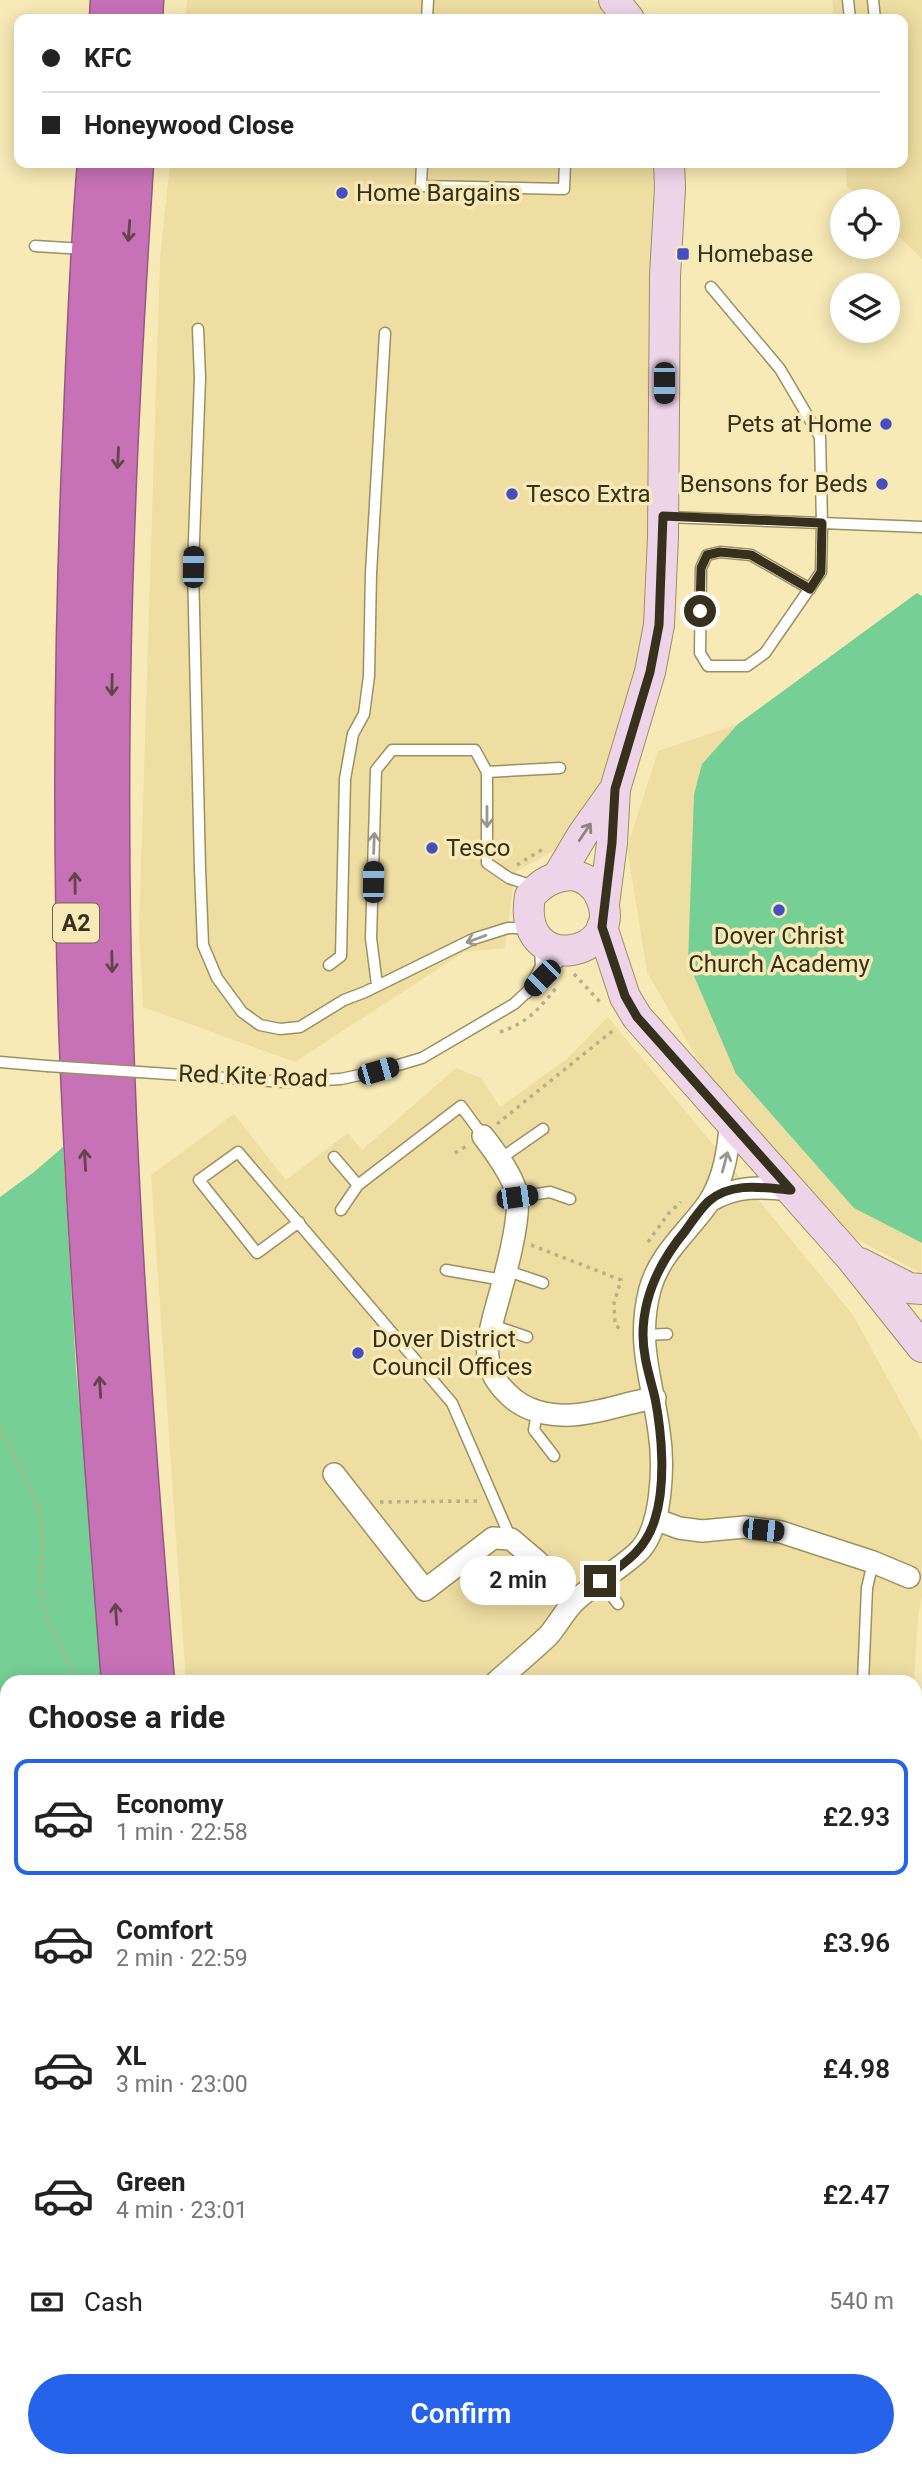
<!DOCTYPE html>
<meta charset="utf-8">
<style>
:root{--surface:#fff;--page:#f2f2f2;--text:#222;--muted:#767676;--line:#e0e0e0;--accent:#2563eb}
body{margin:0;font-family:Roboto,sans-serif;background:var(--page);color:var(--text);height:100vh;display:flex;flex-direction:column;font-size:26px;white-space:nowrap}
*{box-sizing:border-box;margin:0}
p{font-size:23px;color:var(--muted)}
.icon{flex:none;width:38px;height:38px;fill:none;stroke:currentColor;stroke-width:2;stroke-linecap:round;stroke-linejoin:round}
.map{position:relative;flex:1;overflow:hidden}
.drawer{position:absolute;left:0px;top:1675px;width:922px;height:793px;display:flex;flex-direction:column;background:var(--surface);border-radius:21px 21px 0 0;box-shadow:0 4px 18px #0003}
.drawer>*{flex:none}
.top-card{position:absolute;left:14px;top:14px;width:894px;height:154px;border-radius:14px;box-shadow:0 4px 18px #0003;display:grid;align-content:center;height:154px;padding:0 28px;background:var(--surface)}
.tools{position:absolute;left:830px;top:189px;display:grid;gap:14px}
.tools a{display:grid;place-items:center;width:70px;height:70px;border-radius:50%;background:var(--surface);box-shadow:0 4px 18px #0003;font-size:35px}
.end{position:absolute;width:32px;height:32px;margin:-16px;border:9px solid #36301c;background:#fff;box-shadow:0 0 0 4px #fff}
.from{border-radius:50%}
.bubble{position:absolute;height:49px;border-radius:24px;background:var(--surface);box-shadow:0 4px 18px #0003;font-size:23px;font-weight:600;line-height:49px;text-align:center}
.car{position:absolute;width:21px;height:42px;margin:-21px -10px;border-radius:9px;box-shadow:0 0 5px 2px #0007;background:linear-gradient(#222 24%,#8ab4d8 0 40%,#222 0 76%,#8ab4d8 0 86%,#222 0)}
.top-card b{display:flex;align-items:center;gap:24px;height:66px;font-size:26px}
.top-card b+b{border-top:2px solid var(--line)}
.top-card i{width:18px;height:18px;background:var(--text)}
ul{padding:0;list-style:none}
li{display:flex;align-items:center;gap:21px;height:116px;margin:0 14px 10px;padding:0 14px;border:4px solid transparent;border-radius:14px}
li div{flex:1}
li b{display:block;font-size:26px}
li em{font-style:normal;font-weight:600}
li.current{border-color:var(--accent)}
li>.icon{width:63px;height:63px;stroke-width:1.5}
h2{padding:0 28px;font-size:32px;line-height:84px}
.pay{display:flex;align-items:center;gap:18px;height:77px;padding:0 28px;font-size:26px}
.pay p{margin-inline-start:auto}
.button{display:flex;gap:14px;margin-top:auto;padding:14px 28px}
.button a{flex:1;height:80px;border-radius:42px;background:var(--accent);color:#fff;font-size:28px;font-weight:600;line-height:80px;text-align:center}
.map>svg:first-child{display:block}
</style>
<div class="map">
<svg width="922" height="2467" viewBox="0 0 922 2467">
<rect width="100%" height="100%" fill="#f8eab6"/>
<path fill="#efdea2" d="M187,0H592L624,11L629,19H185Z
M832,0H922V259L887,225V201H863L847,186L845,163H903V19H834Z
M170,163H669L663,537L635,721L570,842L515,872L505,948L464,952L295,1062L143,1007L139,929L160,258Z
M917,593L922,596L921,1273L845,1233L709,1079L647,972L627,848L658,751L738,724Z
M608,1017L853,1315L922,1441V1596L918,1617L914,1682H186L151,1175L234,1114L286,1180L348,1133L362,1150L456,1068L481,1078L500,1107L568,1058Z"/>
<path fill="#76d096" d="M917,593L922,596V1243L854,1208L736,1074L688,962L694,794L702,764L738,724Z
M63,1147L76,1369L106,1682H7V1964L0,1954V1197L34,1172Z
M176,2460L247,2461L248,2467H170Z
M334,2460H466L471,2467H330Z"/>
<g fill="none" stroke-linecap="round" stroke-linejoin="round">
<defs>
<path id="lane" d="M848,0L850,19
M873,0L875,19
M427,19L428,0
M422,163L421,186L564,189L565,163
M35,246L84,249
M198,329L200,378L193,567L200,869L203,945L217,978L242,1012L260,1025L280,1029L300,1027L344,1000L365,992L473,939L508,928H525L529,932
M666,517L822,523L820,437L780,369L711,287
M810,589L751,555L720,552L707,555L701,568L700,653L708,666H747L765,653L821,572L822,523L922,527
M487,772L560,768
M329,965L341,956L345,779L353,734L364,714L369,676L371,573L385,333
M377,985L371,938L376,770L392,750H475L487,772V863L509,878L536,887
M527,993L541,966L540,947
M0,1062L47,1066
M139,1072L285,1082L341,1079L378,1071L422,1058L514,1004L565,956
M334,1157L358,1185
M500,1159L543,1129
M517,1197L550,1192L570,1199
M341,1210L358,1185L461,1106L483,1136
M299,1222L257,1253L199,1180L238,1152L452,1403L511,1539
M446,1270L503,1280
M505,1270L543,1283
M492,1325L527,1337
M643,1335L667,1334
M537,1412L534,1430L554,1456
M600,1581L618,1604
M863,1682L867,1588L873,1562
M915,2210L922,2205"/>
<path id="street" d="M483,1136C494,1150 514,1178 517,1195C521,1223 502,1286 494,1315C491,1328 486,1344 488,1357C489,1371 498,1385 508,1394C524,1411 549,1416 571,1415C599,1414 627,1402 655,1398
M710,1201C737,1185 761,1187 791,1190
M334,1474L425,1590L493,1538L511,1539L538,1562L573,1603
M655,1519L679,1528L702,1531L745,1527L781,1532L873,1562L909,1577
M496,1682C513,1667 531,1652 548,1636C557,1626 564,1612 574,1602C593,1584 617,1571 637,1553C663,1530 664,1463 659,1431C652,1379 636,1343 650,1289C660,1253 689,1231 709,1202C725,1177 728,1149 731,1120
M915,2148L922,2157
M915,2358L922,2351
M0,2364L7,2372
M98,2460L105,2467
M825,2460L830,2467
M781,2467L791,2460"/>
<path id="secondary" d="M614,0L629,19
M573,875C586,878 596,885 601,898C627,957 516,979 530,896C543,882 553,876 573,875Z
M558,876L583,834L615,789
M604,904L612,843L615,789L650,672L659,625L663,537L665,276L670,188L669,163
M602,927L625,997L637,1017L851,1258L922,1347
M860,1263L909,1288L922,1289
M915,2019L922,2012
M915,2070L922,2066"/>
<path id="highway" d="M109,19L110,0
M143,19L144,0
M97,163C89,257 86,351 82,445C74,636 72,827 78,1018C86,1240 104,1461 121,1682
M134,163C120,381 109,601 110,820C110,1107 131,1395 155,1682
M268,2460L272,2467
M494,2460L498,2467
M306,2467L310,2460"/>
</defs>
<use href="#lane" stroke="#9d905f" stroke-width="13"/>
<use href="#street" stroke="#9d905f" stroke-width="24"/>
<use href="#secondary" stroke="#9d905f" stroke-width="32"/>
<use href="#highway" stroke="#945a81" stroke-width="41"/>
<path stroke="#baaf85" stroke-width="3.5" stroke-dasharray="3.5 5" stroke-linecap="butt" d="M517,865L543,849
M574,974L600,1002
M500,1032C527,1023 538,1010 556,988
M497,1124L616,1028
M455,1153L468,1145
M648,1242L669,1213L681,1202
M531,1245L621,1280L614,1303L615,1325L623,1331
M0,1429C13,1456 30,1483 39,1512C46,1537 40,1562 41,1587C44,1622 63,1651 79,1682
M380,1502L477,1501
M915,1967L922,1929
M192,2467V2460"/>
<use href="#lane" stroke="#fff" stroke-width="10"/>
<use href="#street" stroke="#fff" stroke-width="21"/>
<use href="#secondary" stroke="#eed4e9" stroke-width="30"/>
<use href="#highway" stroke="#c771b7" stroke-width="38"/>
<defs>
<path id="lane-bridge" d="M47,1066L139,1072"/>
</defs>
<use href="#lane-bridge" stroke="#9d905f" stroke-width="13" stroke-linecap="butt"/>
<use href="#lane-bridge" stroke="#fff" stroke-width="10"/>
</g>
<defs><path id="oneway-shaft" d="M-6 0H5M1.5-3L5.5 0L1.5 3" fill="none" stroke-width="1.6" stroke-linecap="round" stroke-linejoin="round" transform="scale(1.75)"/></defs>
<g stroke="#62444a">
<use href="#oneway-shaft" transform="translate(129 231) rotate(94)"/>
<use href="#oneway-shaft" transform="translate(118 458) rotate(93)"/>
<use href="#oneway-shaft" transform="translate(112 685) rotate(91)"/>
<use href="#oneway-shaft" transform="translate(75 883) rotate(-91)"/>
<use href="#oneway-shaft" transform="translate(112 962) rotate(89)"/>
<use href="#oneway-shaft" transform="translate(85 1160) rotate(-93)"/>
<use href="#oneway-shaft" transform="translate(100 1387) rotate(-94)"/>
<use href="#oneway-shaft" transform="translate(116 1614) rotate(-94)"/>
</g>
<g stroke="#9a988e">
<use href="#oneway-shaft" transform="translate(487 817) rotate(90)"/>
<use href="#oneway-shaft" transform="translate(374 843) rotate(-88)"/>
<use href="#oneway-shaft" transform="translate(476 939) rotate(160)"/>
<use href="#oneway-shaft" transform="translate(725 1162) rotate(-75)"/>
</g>
<use stroke="#928282" href="#oneway-shaft" transform="translate(585 832) rotate(-56)"/>
<g fill="none" stroke-linecap="round" stroke-linejoin="round">
<path stroke="#36301c" stroke-width="9" d="M600,1581C625,1563 646,1550 655,1519C666,1484 662,1434 655,1398C650,1377 643,1357 643,1335C643,1295 661,1260 686,1230C693,1220 701,1208 709,1201C732,1181 765,1188 791,1190L637,1017L625,996L602,927L612,843L615,789L650,672L659,625L663,516L822,523L821,572L810,589L751,555L720,552L707,555L701,568L700,611"/>
</g>
<g fill="#454ec3" stroke="#f8eab6" stroke-width="2.5">
<circle cx="342" cy="193" r="7"/>
<rect x="676" y="247" width="14" height="14" rx="3.5"/>
<circle cx="886" cy="424" r="7"/>
<circle cx="882" cy="484" r="7"/>
<circle cx="512" cy="494" r="7"/>
<circle cx="432" cy="848" r="7"/>
<circle cx="779" cy="910" r="7"/>
<circle cx="358" cy="1353" r="7"/>
</g>
<g text-anchor="middle" stroke-width="7" stroke-linejoin="round" paint-order="stroke">
<rect fill="#f8eab6" stroke="#70684a" stroke-width="2" x="53" y="903.5" width="46" height="39" rx="5"/>
<g font-size="23" font-weight="bold" fill="#36301c">
<text x="76" y="931">A2</text>
</g>
<g font-size="24" fill="#36301c" stroke="#f8eab6" text-anchor="start">
<text x="356" y="201">Home Bargains</text>
<text x="697" y="262">Homebase</text>
<text x="872" y="432" text-anchor="end">Pets at Home</text>
<text x="868" y="492" text-anchor="end">Bensons for Beds</text>
<text x="526" y="502">Tesco Extra</text>
<text x="446" y="856">Tesco</text>
<text x="779" y="944" text-anchor="middle">Dover Christ<tspan x="779" dy="28">Church Academy</tspan></text>
<text x="372" y="1347">Dover District<tspan x="372" dy="28">Council Offices</tspan></text>
</g>
<g font-size="24" fill="#36301c" stroke="#f8eab6">
<text transform="translate(253 1076) rotate(2)" y="8">Red Kite Road</text>
</g>
</g>
</svg>
<div class="tools">
<a><svg class="icon" aria-label="locate" viewBox="0 0 24 24"><circle cx="12" cy="12" r="6"/><path d="M12 2v4M12 18v4M2 12h4M18 12h4"/></svg></a>
<a><svg class="icon" aria-label="layers" viewBox="0 0 24 24"><path d="M12 4l9 5-9 5-9-5zM3 14l9 5 9-5"/></svg></a>
</div>
<i class="end from" style="left:700px;top:611px"></i>
<i class="end" style="left:600px;top:1581px"></i>
<div class="bubble" style="left:460px;top:1556px;width:116px">2 min</div>
<i class="car" style="left:664px;top:383px;rotate:180deg"></i>
<i class="car" style="left:193px;top:567px;rotate:1deg"></i>
<i class="car" style="left:373px;top:882px;rotate:1deg"></i>
<i class="car" style="left:542px;top:978px;rotate:225deg"></i>
<i class="car" style="left:378px;top:1071px;rotate:74deg"></i>
<i class="car" style="left:517px;top:1197px;rotate:82deg"></i>
<i class="car" style="left:763px;top:1530px;rotate:96deg"></i>
<div class="top-card">
<b><i class="from"></i>KFC</b>
<b><i></i>Honeywood Close</b>
</div>
<section class="drawer">
<h2>Choose a ride</h2>
<ul>
<li class="current"><svg class="icon" aria-label="car" viewBox="0 0 24 24"><path d="M5 17H2v-5l4-1 3-4h7l3 4 3 1v5h-3M9 17h6M6 11h13"/><circle cx="7" cy="17" r="2"/><circle cx="17" cy="17" r="2"/></svg><div><b>Economy</b><p>1 min · 22:58</p></div><em>£2.93</em></li>
<li><svg class="icon" aria-label="car" viewBox="0 0 24 24"><path d="M5 17H2v-5l4-1 3-4h7l3 4 3 1v5h-3M9 17h6M6 11h13"/><circle cx="7" cy="17" r="2"/><circle cx="17" cy="17" r="2"/></svg><div><b>Comfort</b><p>2 min · 22:59</p></div><em>£3.96</em></li>
<li><svg class="icon" aria-label="car" viewBox="0 0 24 24"><path d="M5 17H2v-5l4-1 3-4h7l3 4 3 1v5h-3M9 17h6M6 11h13"/><circle cx="7" cy="17" r="2"/><circle cx="17" cy="17" r="2"/></svg><div><b>XL</b><p>3 min · 23:00</p></div><em>£4.98</em></li>
<li><svg class="icon" aria-label="car" viewBox="0 0 24 24"><path d="M5 17H2v-5l4-1 3-4h7l3 4 3 1v5h-3M9 17h6M6 11h13"/><circle cx="7" cy="17" r="2"/><circle cx="17" cy="17" r="2"/></svg><div><b>Green</b><p>4 min · 23:01</p></div><em>£2.47</em></li>
</ul>
<div class="pay"><svg class="icon" aria-label="cash" viewBox="0 0 24 24"><path d="M3 7h18v10H3z"/><circle cx="12" cy="12" r="2"/></svg>Cash<p>540 m</p></div>
<div class="button"><a>Confirm</a></div>
</section>
</div>
